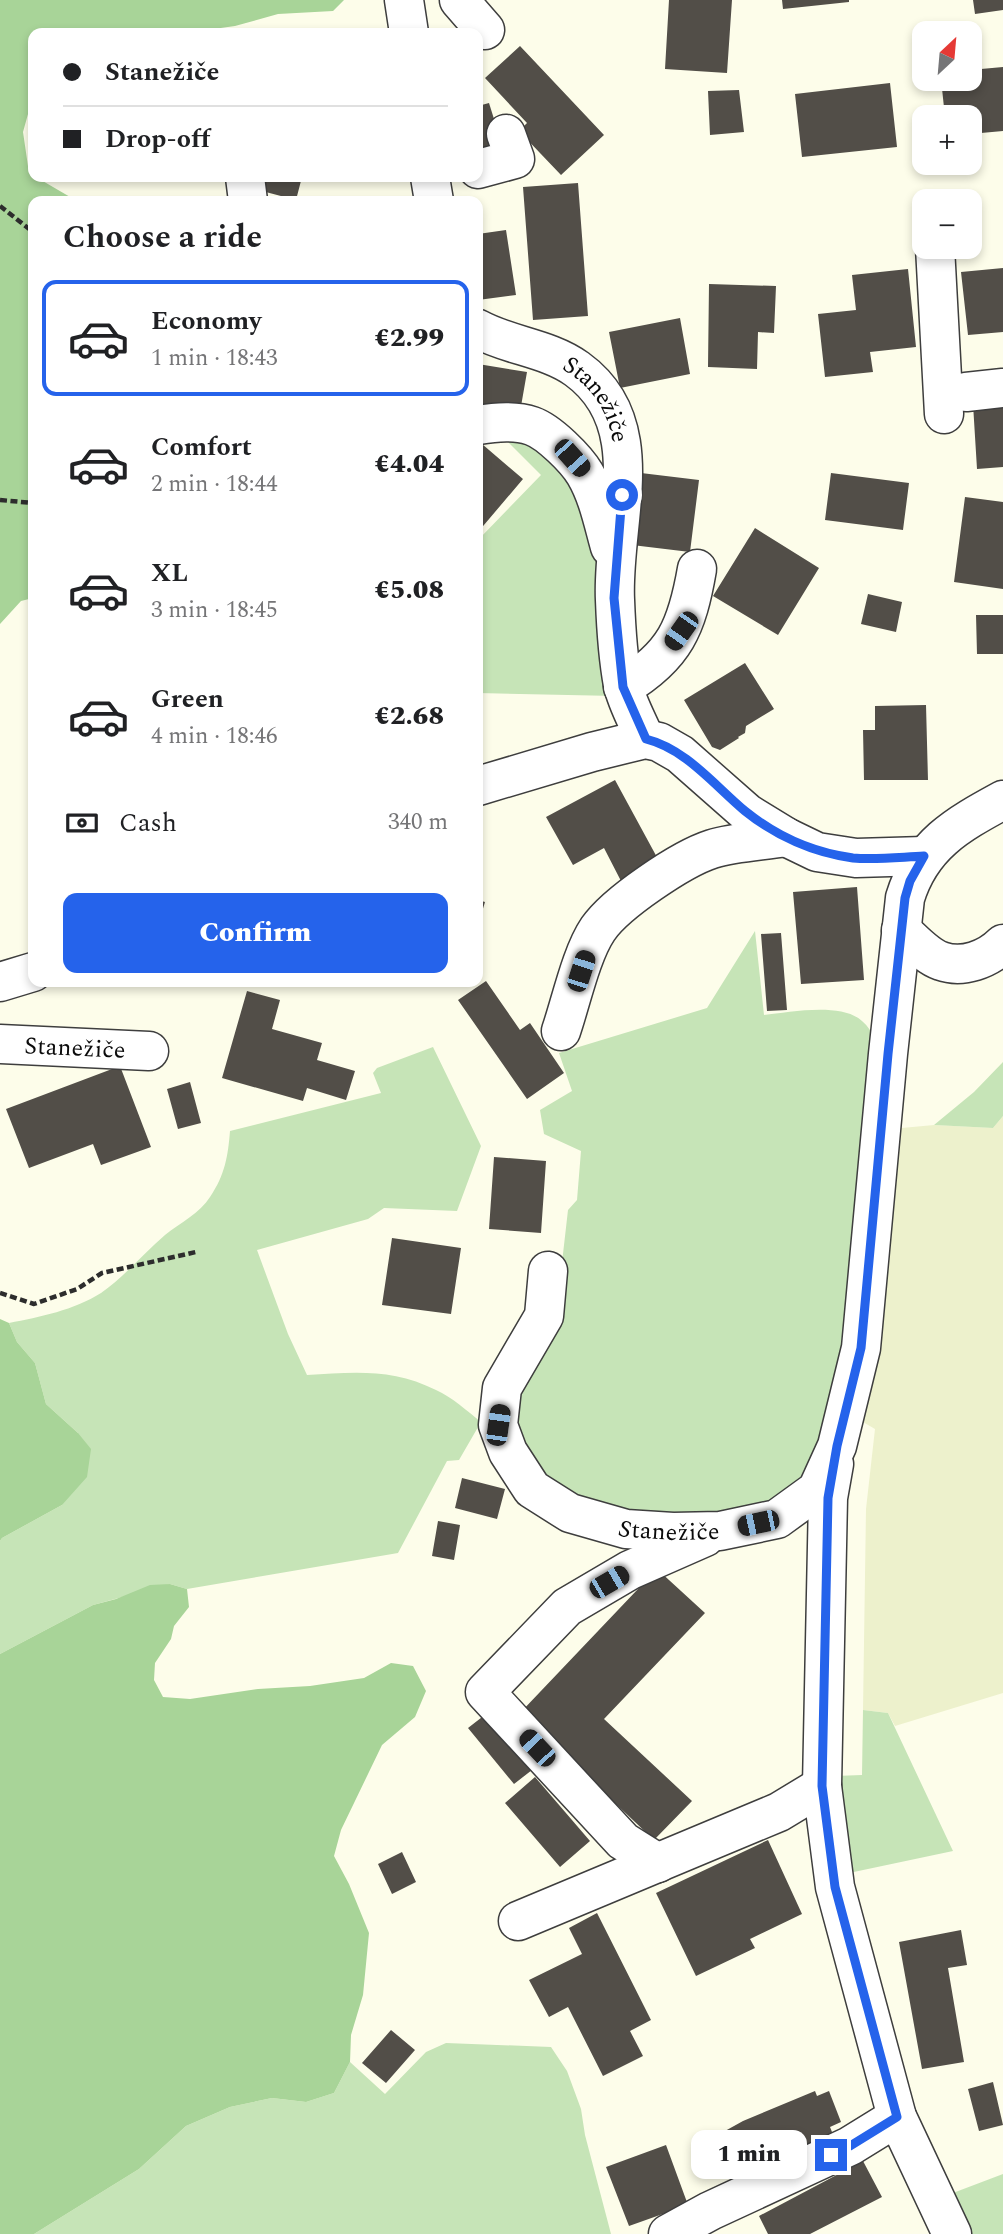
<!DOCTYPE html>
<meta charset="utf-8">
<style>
:root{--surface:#fff;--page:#f6f6f6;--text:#202124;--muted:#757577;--line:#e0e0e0;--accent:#2563eb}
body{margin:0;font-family:Spectral,serif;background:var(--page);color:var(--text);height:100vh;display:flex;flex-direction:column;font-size:26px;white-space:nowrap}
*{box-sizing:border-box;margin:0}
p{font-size:23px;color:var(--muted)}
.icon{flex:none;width:38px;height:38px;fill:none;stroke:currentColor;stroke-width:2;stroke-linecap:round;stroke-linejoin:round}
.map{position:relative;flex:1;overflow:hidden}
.side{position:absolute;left:28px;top:196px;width:455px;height:791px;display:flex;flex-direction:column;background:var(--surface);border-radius:14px;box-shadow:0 4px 10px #0003}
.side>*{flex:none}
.hud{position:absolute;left:28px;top:28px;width:455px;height:154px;border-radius:14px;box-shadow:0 4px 10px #0003;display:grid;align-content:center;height:154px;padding:0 35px;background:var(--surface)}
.needle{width:46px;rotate:26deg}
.tools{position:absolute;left:912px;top:21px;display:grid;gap:14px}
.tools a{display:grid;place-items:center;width:70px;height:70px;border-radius:14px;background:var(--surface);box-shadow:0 4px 10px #0003;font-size:35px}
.end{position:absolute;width:32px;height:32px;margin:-16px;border:9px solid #2563eb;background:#fff;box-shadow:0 0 0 4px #fff}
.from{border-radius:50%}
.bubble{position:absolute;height:49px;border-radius:14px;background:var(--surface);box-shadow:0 4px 10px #0003;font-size:23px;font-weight:800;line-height:49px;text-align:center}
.car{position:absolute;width:21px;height:42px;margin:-21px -10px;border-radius:9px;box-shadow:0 0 5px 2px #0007;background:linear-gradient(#222 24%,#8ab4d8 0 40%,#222 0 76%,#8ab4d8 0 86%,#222 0)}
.hud b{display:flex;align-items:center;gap:24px;height:66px;font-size:26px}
.hud b+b{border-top:2px solid var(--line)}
.hud i{width:18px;height:18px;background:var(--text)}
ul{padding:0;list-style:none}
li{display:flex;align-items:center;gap:21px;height:116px;margin:0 14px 10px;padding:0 21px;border:4px solid transparent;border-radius:14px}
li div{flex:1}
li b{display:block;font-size:26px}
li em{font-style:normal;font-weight:800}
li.current{border-color:var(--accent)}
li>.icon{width:63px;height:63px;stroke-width:1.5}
h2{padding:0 35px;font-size:32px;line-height:84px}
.pay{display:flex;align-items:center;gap:18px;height:77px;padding:0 35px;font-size:26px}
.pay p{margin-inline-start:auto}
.button{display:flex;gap:14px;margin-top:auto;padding:14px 35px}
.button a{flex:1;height:80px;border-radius:14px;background:var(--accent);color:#fff;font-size:28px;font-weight:800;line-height:80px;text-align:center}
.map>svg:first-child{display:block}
</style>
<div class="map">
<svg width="1003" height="2234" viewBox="0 0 1003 2234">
<rect width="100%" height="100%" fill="#fdfdea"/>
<path fill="#edf1cc" d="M1003,1116V1693L895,1726L888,1713L863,1710L866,1509L875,1429L856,1418L891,1129L934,1125L993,1128Z"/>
<path fill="#c6e4b7" d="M525,434L588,499L616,696L478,693V540L541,475L503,437Z
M755,931L764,1015C790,1012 842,1002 862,1021C868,1026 872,1033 876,1039L844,1372L811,1475L779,1504L686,1522L555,1495L512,1446L515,1381L555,1324L568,1210L577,1200L581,1151L544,1134L540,1110L572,1091L559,1053L707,1008Z
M433,1047L481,1146L457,1211L384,1208L368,1219L257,1250L288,1334L307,1375C353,1372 393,1368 436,1390C452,1397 467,1411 481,1422L459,1460L447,1461L398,1553L187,1589L170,1584L93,1605L0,1654V1541L2,1538L62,1505L78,1433L46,1404L35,1363L17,1342L9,1323C40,1317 74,1310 101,1293C124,1277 144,1253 165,1235C180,1223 200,1213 210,1197C225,1175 228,1156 230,1131L381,1093L373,1073L377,1068Z
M1003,1062V1116L993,1128L934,1125L974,1092Z
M863,1710L888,1713L953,1851L849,1873L835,1776L862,1775Z
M446,2043L551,2047L567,2071L581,2109L585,2135L611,2234H34L139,2169L186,2126L230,2107L272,2098L306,2102L334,2093L350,2062L385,2094L426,2052Z
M1003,2174V2234H966L945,2196Z"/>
<path fill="#a8d498" d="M0,0H344L333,11L278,14L235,26L185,33H33V96L23,132L29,173L77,201H33V598L21,601L0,624Z
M0,1319L9,1323L17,1342L35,1363L46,1404L78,1433L91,1449L87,1477L62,1505L2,1538L0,1541Z
M170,1584L187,1589L189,1607L174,1626L171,1639L155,1663L154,1680L163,1697L190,1699L258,1689L310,1686L364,1678L391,1663L413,1666L426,1691L415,1717L382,1745L341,1830L334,1856L349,1884L369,1933L363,1995L351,2035L350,2062L334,2093L306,2102L272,2098L230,2107L186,2126L139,2169L34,2234H0V1654L93,1605L116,1599L150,1585Z"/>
<path fill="#524e48" d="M669,0H732L727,73L665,69Z
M782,0H849V2L783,9Z
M973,0H1003V10L975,14Z
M520,46L604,135L561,175L519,131L527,123L485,78Z
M1003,67V131L970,134V117H945L941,79H970V70Z
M890,83L897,147L802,157L795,94Z
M739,90L744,132L710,135L708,91Z
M489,103L504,151L478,159V106Z
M265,177H302L296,200L262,191Z
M578,183L588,316L533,320L523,187Z
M506,230L516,295L478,300V234Z
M1003,268V332L968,335L961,272Z
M908,269L916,347L870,352L873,372L825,377L818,314L856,310L852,275Z
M709,284L776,286L774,333L758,332L757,369L708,367Z
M680,318L690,374L620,388L609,332Z
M478,364L527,372L520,412L478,405Z
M1003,402V467L977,469L973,404Z
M482,444L523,479L478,532V449Z
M641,473L699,480L690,552L632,545Z
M831,473L909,483L903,530L825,520Z
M965,497L1003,502V589L954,582Z
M755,528L819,568L778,635L713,596Z
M868,594L902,602L896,632L861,624Z
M976,615H1003V654H977Z
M745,663L774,709L746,726L745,733L738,737L739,738L720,750L712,747L684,700Z
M926,705L928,780H864L863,730H875V706Z
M615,780L659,861L621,881L604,848L573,865L546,817Z
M857,887L864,980L801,984L793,892Z
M478,900L485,902L478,925Z
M781,933L787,1010L767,1011L761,934Z
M486,981L520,1030L530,1023L564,1073L527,1099L458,1000Z
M247,991L280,1000L272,1029L322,1043L317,1060L355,1071L346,1100L307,1088L303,1101L222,1078Z
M120,1066L151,1147L101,1165L93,1144L29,1168L6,1109Z
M190,1082L201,1123L178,1129L167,1089Z
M494,1157L546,1161L541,1233L489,1229Z
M392,1238L461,1248L451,1314L382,1305Z
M462,1478L505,1489L497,1519L455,1508Z
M438,1521L460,1525L454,1560L432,1556Z
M657,1569L705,1613L604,1719L692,1801L654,1840L520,1713Z
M486,1714L532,1770L514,1784L468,1728Z
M535,1777L590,1841L560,1867L505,1803Z
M768,1840L802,1914L750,1939L755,1948L696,1976L656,1893Z
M402,1852L416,1882L392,1894L378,1864Z
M597,1913L651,2020L630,2031L643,2056L603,2076L568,2007L549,2017L529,1980L582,1954L569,1928Z
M961,1930L967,1965L948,1968L964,2062L922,2069L899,1942Z
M391,2030L415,2050L386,2083L362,2063Z
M993,2082L1003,2125L979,2131L968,2089Z
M815,2091L817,2096L829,2091L841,2122L830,2127L836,2142L765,2172L756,2151L737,2160L725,2131L743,2121Z
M666,2145L688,2205L629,2226L606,2167Z
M863,2161L882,2197L810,2234H768L759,2216Z"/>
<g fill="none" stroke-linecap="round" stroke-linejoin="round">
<defs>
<g id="minor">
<path d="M404,0L409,33"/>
<path d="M459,0L485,30"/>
<path d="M478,169L515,159L506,134"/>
<path d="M245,177L248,201"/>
<path d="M430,177L434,201"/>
<path d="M935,247L944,414"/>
<path id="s1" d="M478,329C509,346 548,348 577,369C653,424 611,522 615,600C616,627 618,658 623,685C627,703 638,722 645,739"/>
<path d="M966,392L1003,388"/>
<path d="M478,425C495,422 515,420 532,426C549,432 576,459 585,474C598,496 603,522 610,547"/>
<path d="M623,687C675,656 687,627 697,569"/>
<path d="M478,786L592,752L645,739L659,742L680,754L747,813L786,837L817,852L856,858L924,856"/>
<path d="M901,930C913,940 926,956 941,961C963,969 988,959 1003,944"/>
<path d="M0,982L33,972"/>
<path d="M561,1031C571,1002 581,954 598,929C616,903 681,859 712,849C735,842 762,841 786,837"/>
<path id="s2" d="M0,1044L149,1051"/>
<path id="s3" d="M548,1271L544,1316L502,1388L498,1425L508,1452L532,1489L570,1513L626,1529L673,1532L720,1531L777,1519L817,1490L837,1446L861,1348L888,1054L905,898C921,845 957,825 1003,800"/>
<path d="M834,1464L828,1498L822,1786L835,1887L897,2117L952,2234"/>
<path d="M658,1863L623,1841L485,1692L567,1607L630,1570L705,1537"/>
<path d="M518,1921L779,1812L822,1786"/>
<path d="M668,2234L710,2211L850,2146L897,2117"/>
</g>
</defs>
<use href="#minor" stroke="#3e3e3e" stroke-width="41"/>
<path stroke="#2d2d2d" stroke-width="4.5" stroke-dasharray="7 3.5" stroke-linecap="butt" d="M0,206L33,232
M0,500L33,503
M0,1293L34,1304L77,1289L102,1273L196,1252"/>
<use href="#minor" stroke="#fff" stroke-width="38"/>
</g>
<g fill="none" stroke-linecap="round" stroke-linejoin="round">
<path stroke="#2563eb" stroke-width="9" d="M622,495L614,598L623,687L646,739C686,749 714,785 745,811C776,836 814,853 853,858C876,860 901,857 924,856L910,881L905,898L888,1054L861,1348L837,1446L828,1498L822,1786L835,1887L897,2117L850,2146L831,2155"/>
</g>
<g text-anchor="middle" stroke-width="7" stroke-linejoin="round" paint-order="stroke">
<g font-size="24" fill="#0b0b0b" stroke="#fff">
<text dy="8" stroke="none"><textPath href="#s1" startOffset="144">Stanežiče</textPath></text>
<text dy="8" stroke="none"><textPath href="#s2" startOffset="75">Stanežiče</textPath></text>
<text dy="8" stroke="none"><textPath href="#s3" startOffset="385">Stanežiče</textPath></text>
</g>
</g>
</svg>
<div class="tools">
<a><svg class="needle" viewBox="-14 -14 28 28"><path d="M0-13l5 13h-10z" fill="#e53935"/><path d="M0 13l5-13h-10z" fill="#757577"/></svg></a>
<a>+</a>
<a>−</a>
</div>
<i class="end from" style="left:622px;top:495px"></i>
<i class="end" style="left:831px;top:2155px"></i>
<div class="bubble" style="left:691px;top:2130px;width:116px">1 min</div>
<i class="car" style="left:572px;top:458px;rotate:138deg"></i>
<i class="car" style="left:681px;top:631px;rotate:215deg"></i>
<i class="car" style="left:581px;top:971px;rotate:18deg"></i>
<i class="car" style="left:498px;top:1425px;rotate:8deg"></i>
<i class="car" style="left:758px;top:1523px;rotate:258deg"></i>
<i class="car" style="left:609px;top:1582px;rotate:60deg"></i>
<i class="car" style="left:537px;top:1748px;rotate:317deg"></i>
<div class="hud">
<b><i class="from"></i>Stanežiče</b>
<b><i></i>Drop-off</b>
</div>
<section class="side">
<h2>Choose a ride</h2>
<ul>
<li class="current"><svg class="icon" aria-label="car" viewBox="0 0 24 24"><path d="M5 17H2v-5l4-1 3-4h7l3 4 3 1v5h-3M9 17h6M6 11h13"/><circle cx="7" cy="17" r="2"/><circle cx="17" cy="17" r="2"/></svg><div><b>Economy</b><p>1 min · 18:43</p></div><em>€2.99</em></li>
<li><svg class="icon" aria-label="car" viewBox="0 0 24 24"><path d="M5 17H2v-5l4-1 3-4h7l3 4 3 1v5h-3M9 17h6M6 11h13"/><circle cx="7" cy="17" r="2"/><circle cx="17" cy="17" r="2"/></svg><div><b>Comfort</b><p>2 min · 18:44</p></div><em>€4.04</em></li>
<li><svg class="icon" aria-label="car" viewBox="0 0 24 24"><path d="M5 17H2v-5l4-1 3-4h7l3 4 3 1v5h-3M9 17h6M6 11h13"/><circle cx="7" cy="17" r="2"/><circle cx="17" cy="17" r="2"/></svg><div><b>XL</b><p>3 min · 18:45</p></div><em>€5.08</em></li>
<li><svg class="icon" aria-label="car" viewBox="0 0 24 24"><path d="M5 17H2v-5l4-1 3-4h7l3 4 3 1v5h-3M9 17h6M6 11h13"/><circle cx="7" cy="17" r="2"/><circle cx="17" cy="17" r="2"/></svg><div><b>Green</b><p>4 min · 18:46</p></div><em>€2.68</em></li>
</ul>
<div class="pay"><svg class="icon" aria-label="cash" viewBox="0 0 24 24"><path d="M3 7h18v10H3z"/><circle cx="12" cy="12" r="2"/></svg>Cash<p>340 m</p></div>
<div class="button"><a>Confirm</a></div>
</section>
</div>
